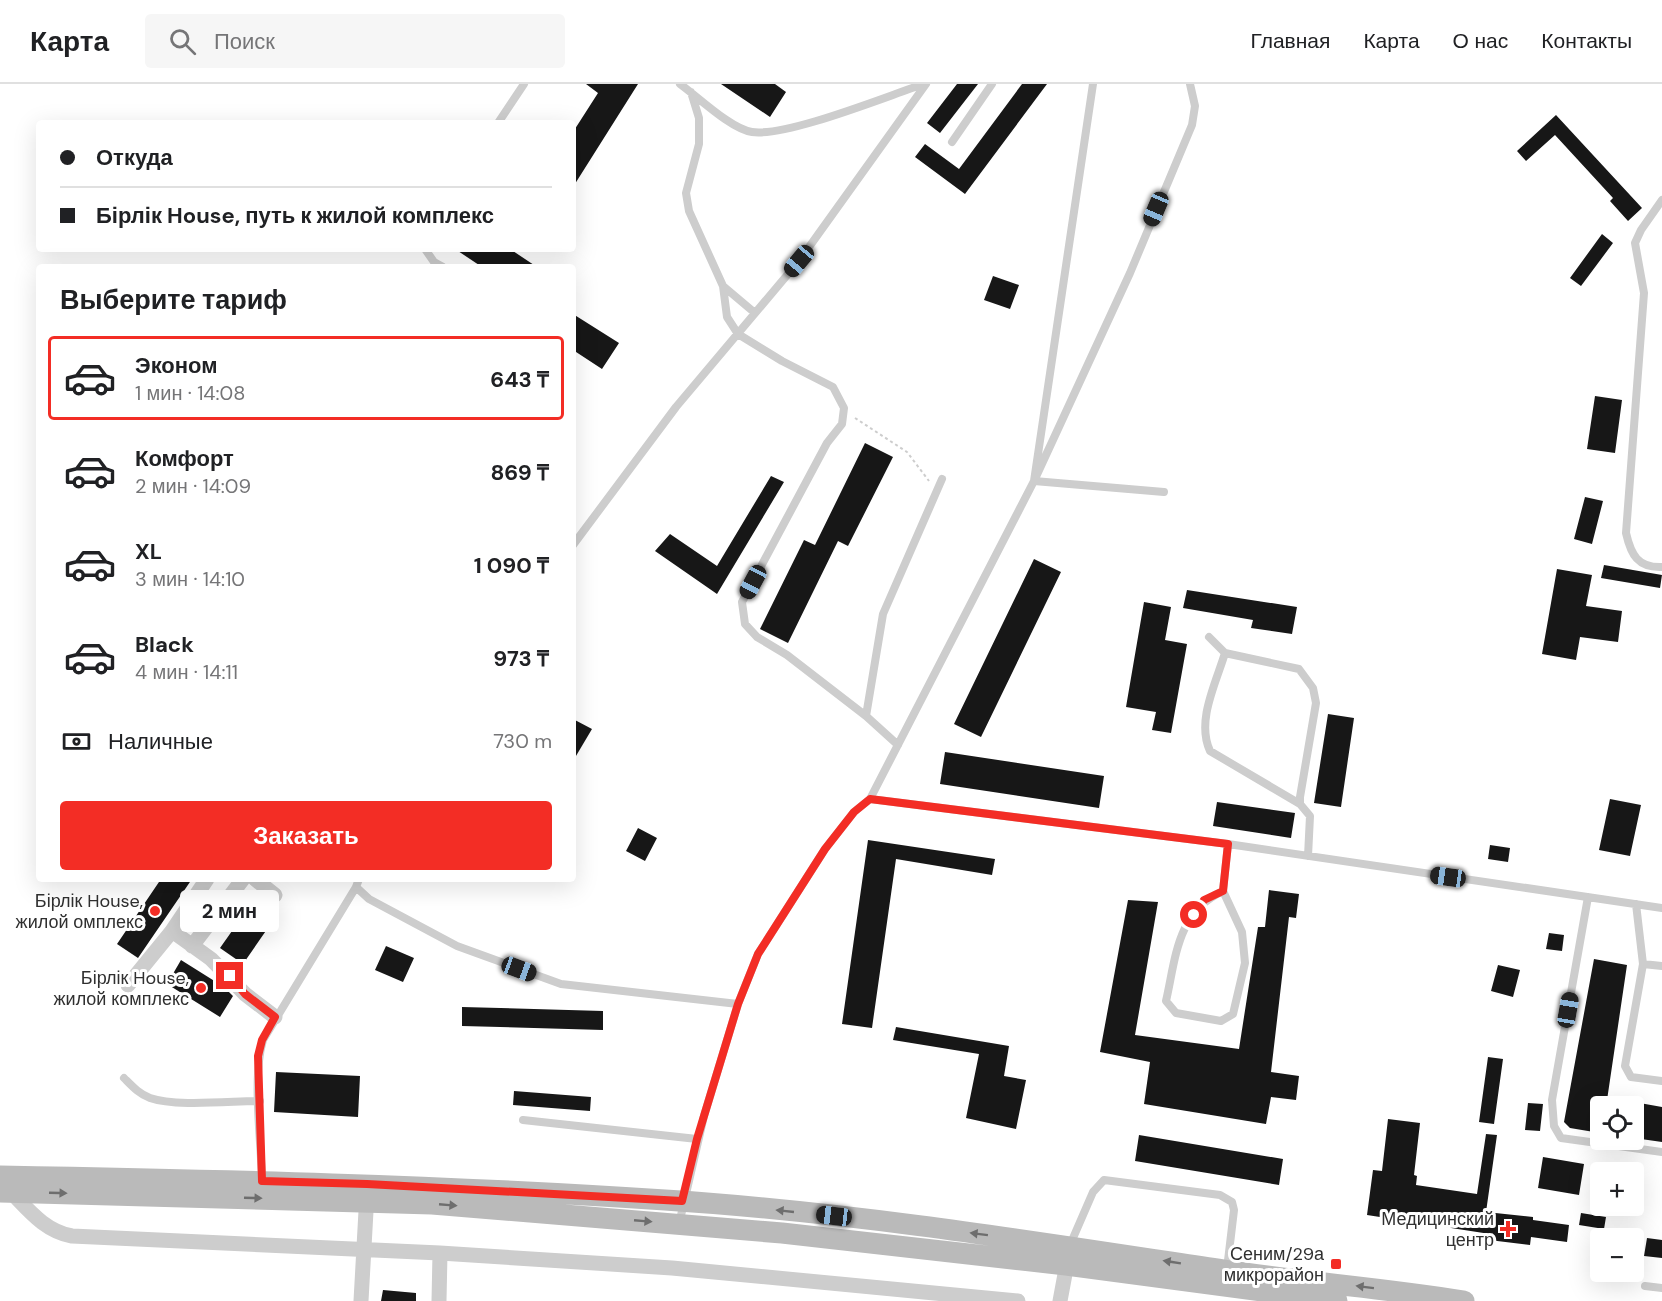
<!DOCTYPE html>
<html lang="ru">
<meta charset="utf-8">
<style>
:root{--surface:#fff;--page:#f6f6f6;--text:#202124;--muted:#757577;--line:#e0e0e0;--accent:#f32d25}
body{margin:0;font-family:"DM Sans",sans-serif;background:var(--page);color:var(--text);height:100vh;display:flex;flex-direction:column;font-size:22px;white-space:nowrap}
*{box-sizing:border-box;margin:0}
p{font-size:20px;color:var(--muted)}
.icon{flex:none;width:33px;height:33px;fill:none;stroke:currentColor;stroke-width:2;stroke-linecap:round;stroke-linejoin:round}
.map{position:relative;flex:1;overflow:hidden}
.sheet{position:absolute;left:36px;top:180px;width:540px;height:618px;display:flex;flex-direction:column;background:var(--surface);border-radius:6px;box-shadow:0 6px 24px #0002}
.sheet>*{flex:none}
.guide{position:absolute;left:36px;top:36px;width:540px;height:132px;border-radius:6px;box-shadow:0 6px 24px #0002;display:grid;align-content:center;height:132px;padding:0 24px;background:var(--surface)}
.tools{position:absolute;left:1590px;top:1012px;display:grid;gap:12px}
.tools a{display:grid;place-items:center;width:54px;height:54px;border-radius:6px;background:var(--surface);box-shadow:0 6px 24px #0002;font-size:30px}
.end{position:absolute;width:27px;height:27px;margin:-14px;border:8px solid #f32d25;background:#fff;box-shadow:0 0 0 3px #fff}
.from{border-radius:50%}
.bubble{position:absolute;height:42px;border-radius:6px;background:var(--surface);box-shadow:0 6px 24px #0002;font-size:20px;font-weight:700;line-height:42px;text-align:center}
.car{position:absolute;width:18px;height:36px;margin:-18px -9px;border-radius:8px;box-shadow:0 0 4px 2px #0007;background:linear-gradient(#222 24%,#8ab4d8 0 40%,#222 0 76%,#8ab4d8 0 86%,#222 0)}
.guide b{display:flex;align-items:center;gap:21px;height:57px;font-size:22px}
.guide b+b{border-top:2px solid var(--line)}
.guide i{width:15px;height:15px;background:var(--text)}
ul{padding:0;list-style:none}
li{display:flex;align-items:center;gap:18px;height:84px;margin:0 12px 9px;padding:0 12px;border:3px solid transparent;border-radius:6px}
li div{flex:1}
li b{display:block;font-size:22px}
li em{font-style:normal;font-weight:700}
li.current{border-color:var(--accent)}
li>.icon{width:54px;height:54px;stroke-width:1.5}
h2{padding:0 24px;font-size:27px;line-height:72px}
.pay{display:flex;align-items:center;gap:15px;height:66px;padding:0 24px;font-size:22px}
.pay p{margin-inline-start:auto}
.cta{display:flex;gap:12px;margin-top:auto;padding:12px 24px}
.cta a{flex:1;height:69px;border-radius:6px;background:var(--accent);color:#fff;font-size:24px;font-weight:700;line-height:69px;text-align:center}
header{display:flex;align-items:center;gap:36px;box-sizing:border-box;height:84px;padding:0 30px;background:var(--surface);border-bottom:2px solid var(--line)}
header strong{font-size:28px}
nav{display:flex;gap:33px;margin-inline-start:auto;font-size:21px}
.search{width:420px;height:54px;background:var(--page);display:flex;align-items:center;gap:15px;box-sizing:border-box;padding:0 21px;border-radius:6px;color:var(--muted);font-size:22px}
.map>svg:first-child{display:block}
</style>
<header>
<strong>Карта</strong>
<div class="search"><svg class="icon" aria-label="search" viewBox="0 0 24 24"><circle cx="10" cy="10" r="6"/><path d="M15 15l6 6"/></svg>Поиск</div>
<nav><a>Главная</a><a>Карта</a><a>О нас</a><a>Контакты</a></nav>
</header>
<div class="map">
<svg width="1662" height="1217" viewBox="0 0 1662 1217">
<rect width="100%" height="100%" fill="#fff"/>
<path fill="#171717" d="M586,0H638L573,103V48L598,9Z
M721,0H775L786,8L770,33Z
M957,0H978L940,49L927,39Z
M1022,0H1047L965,110L915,73L925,60L959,85Z
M1556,31L1642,124L1628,137L1610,117L1613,114L1555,51L1526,77L1517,67Z
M1602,150L1613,159L1581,202L1570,194Z
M455,165H510L537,183H482Z
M993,192L1019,201L1010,225L984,216Z
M573,230L619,259L602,285L573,266Z
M1595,312L1622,316L1615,369L1587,365Z
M865,359L893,373L848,462L838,457L788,559L760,545L804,456L815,461Z
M771,392L784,398L717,510L655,467L670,450L717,482Z
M1585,413L1603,417L1592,460L1574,455Z
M1034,475L1061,488L981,653L954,640Z
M1604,481L1662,491L1660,504L1601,494Z
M1557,485L1592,491L1586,522L1622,527L1618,558L1580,553L1576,576L1542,570Z
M1187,506L1297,523L1292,550L1251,544L1253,536L1183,524Z
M1144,518L1171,523L1165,556L1187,560L1171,649L1152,646L1156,628L1126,623Z
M1328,630L1354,634L1341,723L1314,719Z
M573,635L592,645L573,677Z
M945,668L1104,692L1099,724L940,700Z
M1610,715L1641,721L1630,772L1599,766Z
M1217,718L1295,729L1291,754L1213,742Z
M638,744L657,754L645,777L626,767Z
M868,756L995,775L992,791L896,775L872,944L842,940Z
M1490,761L1510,764L1508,778L1488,775Z
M161,795H192L138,874L117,860Z
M1269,806L1299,810L1296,834L1289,833L1271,988L1299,992L1296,1016L1271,1013L1266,1040L1144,1020L1150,978L1100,968L1128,816L1158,818L1135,951L1239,965L1258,843H1265Z
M256,813L279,828L243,880L220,864Z
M1549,849L1564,851L1562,867L1546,865Z
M386,862L414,874L403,898L375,886Z
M1594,875L1627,881L1606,1023H1600V1049L1570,1044L1564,1038Z
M181,876L224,903L233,912L220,933L167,900Z
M1498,881L1520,886L1513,913L1491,907Z
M462,923L603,927V946L462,942Z
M896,943L1009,962L1004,992L1026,996L1016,1045L966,1034L979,970L893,956Z
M1488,973L1503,975L1494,1040L1479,1038Z
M276,988L360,992L358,1033L274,1028Z
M514,1007L591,1013L590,1027L513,1021Z
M1634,1018L1662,1023V1058L1634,1054Z
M1528,1019L1543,1020L1540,1047L1525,1046Z
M1388,1035L1420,1039L1414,1091L1417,1092L1416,1101L1477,1110L1486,1050L1497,1051L1486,1128L1533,1133V1136L1569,1141L1567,1158L1531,1153L1530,1161L1489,1156L1490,1150L1367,1131L1373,1086L1382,1087Z
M1139,1051L1283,1075L1279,1101L1135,1077Z
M1543,1073L1584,1080L1579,1111L1538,1104Z
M1581,1129L1606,1133L1604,1145L1579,1141Z
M1647,1154L1662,1156V1174L1644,1172Z
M383,1206L416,1209V1217H381Z"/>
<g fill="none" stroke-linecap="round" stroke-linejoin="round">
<path stroke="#cdcdcd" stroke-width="2" stroke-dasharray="3 3" stroke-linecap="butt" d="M855,334L907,368L929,397"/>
<path stroke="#cdcdcd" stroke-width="8" d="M680,0C698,13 731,45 752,48C787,53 887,12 924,0
M1093,0L1034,397L1164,408
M691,8L699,34V60L686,109L689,127L723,202L727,233L738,250L782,277L833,303L844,324L842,340L827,359L742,518L745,540L757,553L787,571L866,632
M498,39L524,0
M952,58L992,0
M1662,116L1641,146L1635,159L1644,209L1626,449C1631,471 1638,484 1662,483
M425,165L434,178L443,183
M723,202L755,229
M573,461L676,323L799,177L926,0
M1209,553L1225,569L1299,585L1313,604L1316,619L1300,713V720L1310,732L1308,772
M1225,569C1216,599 1196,637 1210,667L1300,720
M898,661L866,632L883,530L942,395
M870,715L1034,397L1130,189L1192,41L1195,22L1190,0
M359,795L356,803L369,815L457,862L561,900L738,920
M1223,807C1177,828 1176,873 1166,917L1176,929L1221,937L1233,930L1245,879L1242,848L1223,807L1228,760
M1588,813L1552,1016L1554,1042L1561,1054L1662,1068
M1636,820L1643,880
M1662,882L1643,880L1625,982L1631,993L1662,997
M124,994C132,1002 139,1010 150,1014C175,1023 232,1017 260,1017
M523,1036L697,1055
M262,1096C261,1055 252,993 263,956L356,803
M679,1140L704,1032L738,920L758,870L825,765L854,728L870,715L1228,760L1662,824
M1070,1161L1093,1108L1104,1096L1220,1111L1232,1118L1234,1126L1227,1185
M1645,1202L1662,1204"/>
<path stroke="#cdcdcd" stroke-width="15" d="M255,795L275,811
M172,847L207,795
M192,862L243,795
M128,901L172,847L211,875L245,910L275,933
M8,1105C28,1125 44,1147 72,1152L440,1169L672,1184L1018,1217
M361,1217L367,1109
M439,1217L440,1169
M1060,1217L1068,1174"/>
<path stroke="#bababa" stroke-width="21" d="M0,1092C222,1096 443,1101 665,1116C852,1128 1038,1158 1223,1186C1303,1198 1384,1204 1464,1217
M0,1108L432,1120L782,1149L1066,1181L1337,1217"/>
</g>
<defs><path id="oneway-solid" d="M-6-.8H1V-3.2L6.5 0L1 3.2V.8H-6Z" transform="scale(1.5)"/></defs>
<g fill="#6e6e6e">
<use href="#oneway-solid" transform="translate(58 1109) rotate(2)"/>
<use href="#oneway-solid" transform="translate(253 1114) rotate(2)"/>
<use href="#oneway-solid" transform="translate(448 1121) rotate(5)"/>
<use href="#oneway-solid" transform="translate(785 1127) rotate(-174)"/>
<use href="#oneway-solid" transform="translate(643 1137) rotate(5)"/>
<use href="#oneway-solid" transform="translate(979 1150) rotate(-173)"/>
<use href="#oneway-solid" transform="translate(1172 1178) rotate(-171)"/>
<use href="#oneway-solid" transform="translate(1365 1203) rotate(-173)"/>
</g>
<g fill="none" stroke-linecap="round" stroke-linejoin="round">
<path stroke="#f32d25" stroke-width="8" d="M230,892L245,910L275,933L262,956L258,972L262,1097L367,1100L682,1117L697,1055L738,920L758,870L825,765L854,728L870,715L1228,760L1223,807L1204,816L1194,831"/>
</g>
<g fill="#f32d25" stroke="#fff" stroke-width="2">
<circle cx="155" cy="827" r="6"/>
<circle cx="201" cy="904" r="6"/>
<path d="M1505 1136h6v6h6v6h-6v6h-6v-6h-6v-6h6z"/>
<rect x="1330" y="1174" width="12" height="12" rx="3"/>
</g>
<g text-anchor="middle" stroke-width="6" stroke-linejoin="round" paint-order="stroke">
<g font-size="18" fill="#303030" stroke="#fff" text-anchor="end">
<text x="143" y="823">Бірлік House,<tspan x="143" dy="21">жилой омплекс</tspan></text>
<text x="189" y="900">Бірлік House,<tspan x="189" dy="21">жилой комплекс</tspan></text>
<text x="1494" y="1141">Медицинский<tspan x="1494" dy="21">центр</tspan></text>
<text x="1324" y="1176">Сеним/29а<tspan x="1324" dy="21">микрорайон</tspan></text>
</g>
</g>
</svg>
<div class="tools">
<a><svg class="icon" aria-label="locate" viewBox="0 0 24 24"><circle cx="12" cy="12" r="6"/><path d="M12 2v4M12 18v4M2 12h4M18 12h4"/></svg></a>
<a>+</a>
<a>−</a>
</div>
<i class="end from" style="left:1194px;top:831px"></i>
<i class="end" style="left:230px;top:892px"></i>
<div class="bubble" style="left:180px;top:806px;width:99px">2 мин</div>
<i class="car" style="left:1156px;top:125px;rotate:203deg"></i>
<i class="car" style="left:799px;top:177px;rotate:220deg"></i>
<i class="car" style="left:753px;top:498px;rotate:208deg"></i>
<i class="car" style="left:1448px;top:793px;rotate:278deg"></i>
<i class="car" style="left:519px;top:885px;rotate:110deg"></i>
<i class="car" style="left:1568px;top:926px;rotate:10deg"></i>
<i class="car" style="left:834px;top:1132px;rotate:277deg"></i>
<div class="guide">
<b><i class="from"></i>Откуда</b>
<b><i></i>Бірлік House, путь к жилой комплекс</b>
</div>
<section class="sheet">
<h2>Выберите тариф</h2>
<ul>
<li class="current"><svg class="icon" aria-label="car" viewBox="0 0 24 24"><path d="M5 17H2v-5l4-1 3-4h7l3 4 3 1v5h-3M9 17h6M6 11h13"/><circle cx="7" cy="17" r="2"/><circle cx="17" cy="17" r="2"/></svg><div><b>Эконом</b><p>1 мин · 14:08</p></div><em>643 ₸</em></li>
<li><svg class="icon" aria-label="car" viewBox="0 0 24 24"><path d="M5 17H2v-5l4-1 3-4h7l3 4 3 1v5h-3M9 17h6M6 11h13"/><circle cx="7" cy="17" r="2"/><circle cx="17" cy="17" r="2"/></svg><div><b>Комфорт</b><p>2 мин · 14:09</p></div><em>869 ₸</em></li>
<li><svg class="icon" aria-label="car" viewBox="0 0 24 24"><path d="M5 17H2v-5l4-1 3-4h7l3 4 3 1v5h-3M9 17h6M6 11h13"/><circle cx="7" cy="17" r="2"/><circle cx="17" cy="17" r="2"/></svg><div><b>XL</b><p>3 мин · 14:10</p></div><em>1 090 ₸</em></li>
<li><svg class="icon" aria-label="car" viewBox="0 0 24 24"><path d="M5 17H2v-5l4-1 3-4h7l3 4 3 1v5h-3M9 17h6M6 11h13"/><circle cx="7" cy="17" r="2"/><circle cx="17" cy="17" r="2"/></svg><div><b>Black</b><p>4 мин · 14:11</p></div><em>973 ₸</em></li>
</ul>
<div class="pay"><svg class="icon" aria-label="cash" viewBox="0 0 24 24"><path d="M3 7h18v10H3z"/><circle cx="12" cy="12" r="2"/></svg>Наличные<p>730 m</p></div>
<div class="cta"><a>Заказать</a></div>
</section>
</div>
